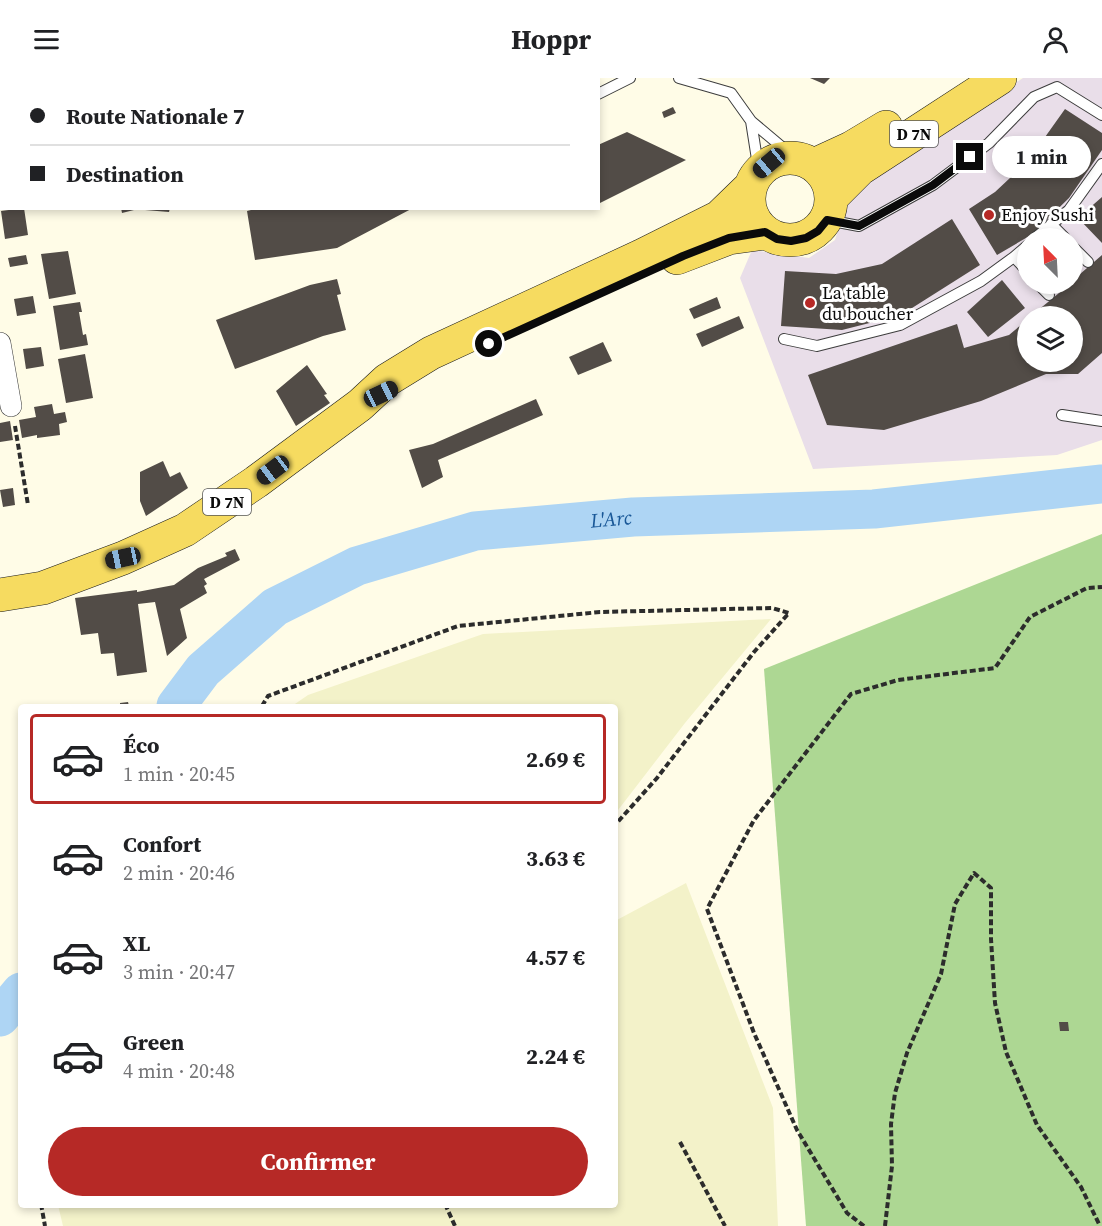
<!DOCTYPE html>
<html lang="fr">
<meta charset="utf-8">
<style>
:root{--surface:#fff;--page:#f2f2f2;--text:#202124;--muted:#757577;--line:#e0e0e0;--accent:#b62926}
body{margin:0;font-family:"Source Serif 4",serif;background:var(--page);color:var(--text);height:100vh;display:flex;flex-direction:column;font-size:22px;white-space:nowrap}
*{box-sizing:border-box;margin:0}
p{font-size:20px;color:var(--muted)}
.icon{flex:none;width:33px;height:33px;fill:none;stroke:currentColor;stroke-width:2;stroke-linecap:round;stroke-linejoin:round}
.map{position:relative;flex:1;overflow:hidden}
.side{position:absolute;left:18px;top:626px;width:600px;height:504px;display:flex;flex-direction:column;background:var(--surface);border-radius:6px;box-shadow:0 3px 9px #0003}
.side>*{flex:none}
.top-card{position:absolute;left:0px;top:0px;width:600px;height:132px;box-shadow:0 3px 9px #0003;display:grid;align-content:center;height:132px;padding:0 30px;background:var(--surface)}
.needle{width:39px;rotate:336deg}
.controls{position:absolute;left:1017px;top:150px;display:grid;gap:12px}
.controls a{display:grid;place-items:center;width:66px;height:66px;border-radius:50%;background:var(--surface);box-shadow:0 3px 9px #0003;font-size:30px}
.end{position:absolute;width:27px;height:27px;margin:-14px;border:8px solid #0a0a0a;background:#fff;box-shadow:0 0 0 3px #fff}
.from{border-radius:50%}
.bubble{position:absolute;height:42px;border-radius:21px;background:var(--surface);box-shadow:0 3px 9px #0003;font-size:20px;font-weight:700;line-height:42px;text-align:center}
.car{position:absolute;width:18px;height:36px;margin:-18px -9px;border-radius:8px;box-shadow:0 0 4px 2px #0007;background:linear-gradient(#222 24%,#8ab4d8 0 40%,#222 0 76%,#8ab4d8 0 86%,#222 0)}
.top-card b{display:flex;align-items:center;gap:21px;height:57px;font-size:22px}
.top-card b+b{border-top:2px solid var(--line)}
.top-card i{width:15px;height:15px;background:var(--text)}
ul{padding:10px 0 0;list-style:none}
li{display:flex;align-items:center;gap:18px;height:90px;margin:0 12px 9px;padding:0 18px;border:3px solid transparent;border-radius:6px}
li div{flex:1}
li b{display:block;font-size:22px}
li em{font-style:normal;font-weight:700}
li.on{border-color:var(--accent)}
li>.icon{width:54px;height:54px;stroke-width:1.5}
.action{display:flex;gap:12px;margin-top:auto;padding:12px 30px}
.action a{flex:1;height:69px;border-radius:36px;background:var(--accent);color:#fff;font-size:24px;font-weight:700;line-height:69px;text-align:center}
header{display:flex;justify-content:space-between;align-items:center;height:78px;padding:0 30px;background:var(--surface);font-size:27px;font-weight:700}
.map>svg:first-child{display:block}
</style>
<header><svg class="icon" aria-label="menu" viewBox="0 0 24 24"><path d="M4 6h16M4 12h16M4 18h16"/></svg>Hoppr<svg class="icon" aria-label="person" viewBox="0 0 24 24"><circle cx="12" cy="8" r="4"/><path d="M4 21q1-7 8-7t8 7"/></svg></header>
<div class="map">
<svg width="1102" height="1148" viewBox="0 0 1102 1148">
<rect width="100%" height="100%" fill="#fffce7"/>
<path fill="#e9dee9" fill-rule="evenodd" d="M1023,0H1102V362L1057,377L813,391L740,200L752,172L809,180L835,162L849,116L888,85ZM1028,160H1072V206H1028ZM1028,238H1072V284H1028Z"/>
<path fill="#f3f2c9" d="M771,541L685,645L615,736V628H292L308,617L483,556Z
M686,805L773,1030L778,1148H63L58,1127L615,1126V843Z"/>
<path fill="#add793" d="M1102,456V1148H806L764,591Z"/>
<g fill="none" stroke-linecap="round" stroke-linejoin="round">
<g stroke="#aed5f4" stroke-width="39">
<path id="s1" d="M176,628L203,592L275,529L357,488L475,453L633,439L874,431L1102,406"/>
<path d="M0,939L21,914"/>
</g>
</g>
<path fill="#524c47" d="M810,0H830L824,6Z
M673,29L676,35L664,40L662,34Z
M1065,31L1102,55V72L1069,120L1031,157L997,177L969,131L995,114L1028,83Z
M627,54L686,82L598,126V67Z
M1102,119V165L1078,140Z
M24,130L28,157L5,161L1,133Z
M121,130H138V131L122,135Z
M145,130H170L169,134L145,132Z
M259,130H413L337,170L255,182L247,133Z
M952,141L980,187L901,237L842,252L781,248L785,193L836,196L882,186Z
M68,173L76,216L49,221L41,176Z
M26,177L28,186L10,189L8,180Z
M1102,177V275L1078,296H1046L981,323L884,352L827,347L808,297L957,246L964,270L1009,257L1028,241V284H1072V238H1031L1070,206H1072V203Z
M337,201L341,216L337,217L346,252L323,258L235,291L216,242L310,207Z
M1002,202L1025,230L988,259L967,234Z
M33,218L36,235L17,238L14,221Z
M717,219L721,230L694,241L689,231Z
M80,224L82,234H79L83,257L86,256L88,267L60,272L53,228Z
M739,238L744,250L702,269L696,256Z
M603,264L612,283L578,297L569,279Z
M41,269L44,288L26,291L23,271Z
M85,276L93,320L66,325L58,281Z
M307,287L327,316L324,317L330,325L296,348L276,313Z
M536,321L543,337L438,382L443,399L422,410L409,372L433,366Z
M52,326L54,336L65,334L67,344L59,346L60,357L37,360V357L22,360L19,342L36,339L34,329Z
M10,343L13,362L0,364V345Z
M163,383L170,399L180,394L188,410L146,438L140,423V394Z
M13,410L15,427L3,429L0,412Z
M235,471L240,482L204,501L207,506L204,508L207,515L180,531L187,560L167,578L155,524L138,526L147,594L117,598L114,575L101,576L98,555L81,557L75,520L137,512V514L174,507L198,490L227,478L225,475Z
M128,624L129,628H120V625Z
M1059,944H1068L1069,953H1060Z"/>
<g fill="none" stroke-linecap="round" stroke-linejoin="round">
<defs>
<path id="lane" d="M98,0V2
M679,0L731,15L751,43L795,80
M598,16L630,0
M751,43L759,94
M827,142L859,148L933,107L989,65L1034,19L1057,9L1102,37
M1051,146L1065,160
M1035,160L1069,132L1102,86
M1072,168L1088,184
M1014,179L1028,194
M1038,206L1049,217
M784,261L817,268L900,247L981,203L1014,179L1028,167
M1062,337L1102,343"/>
<path id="street" d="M0,79H2
M0,265L11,328"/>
<path id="primary" d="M749 121a41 41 0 1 1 82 0a41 41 0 1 1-82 0Z
M814,87L851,70L886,49
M832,119L860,91L1000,0
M677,180L729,160L765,155
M0,517L43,510L123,480L185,452L256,404L360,327L387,302L431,275L641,178L719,139L751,108"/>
</defs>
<use href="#lane" stroke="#3d3d3d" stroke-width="12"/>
<use href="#street" stroke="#3d3d3d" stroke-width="22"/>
<use href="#primary" stroke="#1b1b1b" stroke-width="34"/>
<path stroke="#2c2c2c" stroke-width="4" stroke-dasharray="6 3" stroke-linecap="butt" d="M15,348L28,427
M262,628L268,618L458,548L600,534L772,530L789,535L754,574L657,700L615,747
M680,1064L725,1148
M41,1126L45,1148
M445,1126L455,1148
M864,1148L847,1135L797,1052L754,955L707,831L754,742L851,616L898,602L995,590L1030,539L1087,510L1102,509
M885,1148L892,1088L891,1046L895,1015L907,975L941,896L955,826L974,795L991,810V861L995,925L1006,974L1037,1047L1081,1109L1100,1148"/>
<use href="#lane" stroke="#fff" stroke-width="10"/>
<use href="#street" stroke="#fff" stroke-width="21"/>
<use href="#primary" stroke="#f6db60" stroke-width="33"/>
</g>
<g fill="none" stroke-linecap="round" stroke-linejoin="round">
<path stroke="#0a0a0a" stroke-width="8" d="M489,266L683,178L729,160L765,154L777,161L791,163L806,160L818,153L827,142L859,148L933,107L970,79"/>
</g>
<g fill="#b62926" stroke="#fff" stroke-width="2">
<circle cx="989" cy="137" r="6"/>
<circle cx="810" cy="225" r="6"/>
</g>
<g text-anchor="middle" stroke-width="6" stroke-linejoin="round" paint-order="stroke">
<g fill="#fff" stroke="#545454" stroke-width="1.5">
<rect x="890" y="43" width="48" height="26" rx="4.5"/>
<rect x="203" y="411" width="48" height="26" rx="4.5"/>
</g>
<g font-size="16" font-weight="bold" fill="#0a0a0a">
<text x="914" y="62">D 7N</text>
<text x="227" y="430">D 7N</text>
</g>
<g font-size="18" fill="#0a0a0a" stroke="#fff" text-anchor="start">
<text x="1001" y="143">Enjoy Sushi</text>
<text x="822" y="221">La table<tspan x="822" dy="21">du boucher</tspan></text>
</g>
<g font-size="20" font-style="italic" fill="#185797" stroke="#fff">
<text dy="7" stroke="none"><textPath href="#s1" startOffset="492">L'Arc</textPath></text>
</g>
</g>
</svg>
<div class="controls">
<a><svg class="needle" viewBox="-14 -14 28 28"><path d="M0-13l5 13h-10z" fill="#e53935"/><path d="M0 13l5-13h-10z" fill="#757577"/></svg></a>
<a><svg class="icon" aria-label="layers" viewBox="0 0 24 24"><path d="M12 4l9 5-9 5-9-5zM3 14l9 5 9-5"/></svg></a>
</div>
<i class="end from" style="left:489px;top:266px"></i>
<i class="end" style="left:970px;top:79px"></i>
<div class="bubble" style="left:992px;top:58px;width:99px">1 min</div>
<i class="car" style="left:769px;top:85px;rotate:230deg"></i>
<i class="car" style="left:381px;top:316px;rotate:65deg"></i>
<i class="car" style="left:273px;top:392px;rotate:233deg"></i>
<i class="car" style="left:123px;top:480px;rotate:258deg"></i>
<div class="top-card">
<b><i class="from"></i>Route Nationale 7</b>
<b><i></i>Destination</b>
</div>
<section class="side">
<ul>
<li class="on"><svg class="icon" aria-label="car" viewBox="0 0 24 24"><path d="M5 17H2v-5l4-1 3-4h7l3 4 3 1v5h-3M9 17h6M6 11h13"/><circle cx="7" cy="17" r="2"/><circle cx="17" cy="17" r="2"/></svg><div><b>Éco</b><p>1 min · 20:45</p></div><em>2.69 €</em></li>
<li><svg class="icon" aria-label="car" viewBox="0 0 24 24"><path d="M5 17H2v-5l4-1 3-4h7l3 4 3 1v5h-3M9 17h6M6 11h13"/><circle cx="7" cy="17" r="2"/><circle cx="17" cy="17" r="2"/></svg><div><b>Confort</b><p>2 min · 20:46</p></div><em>3.63 €</em></li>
<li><svg class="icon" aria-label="car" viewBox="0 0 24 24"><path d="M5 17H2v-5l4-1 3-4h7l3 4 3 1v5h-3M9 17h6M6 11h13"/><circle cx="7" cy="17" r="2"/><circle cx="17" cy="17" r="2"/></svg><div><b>XL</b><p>3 min · 20:47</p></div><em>4.57 €</em></li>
<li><svg class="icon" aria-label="car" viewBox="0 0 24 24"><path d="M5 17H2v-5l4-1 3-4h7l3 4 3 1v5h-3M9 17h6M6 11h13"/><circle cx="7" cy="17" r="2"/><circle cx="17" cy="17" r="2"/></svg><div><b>Green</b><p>4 min · 20:48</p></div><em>2.24 €</em></li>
</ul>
<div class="action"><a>Confirmer</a></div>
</section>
</div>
